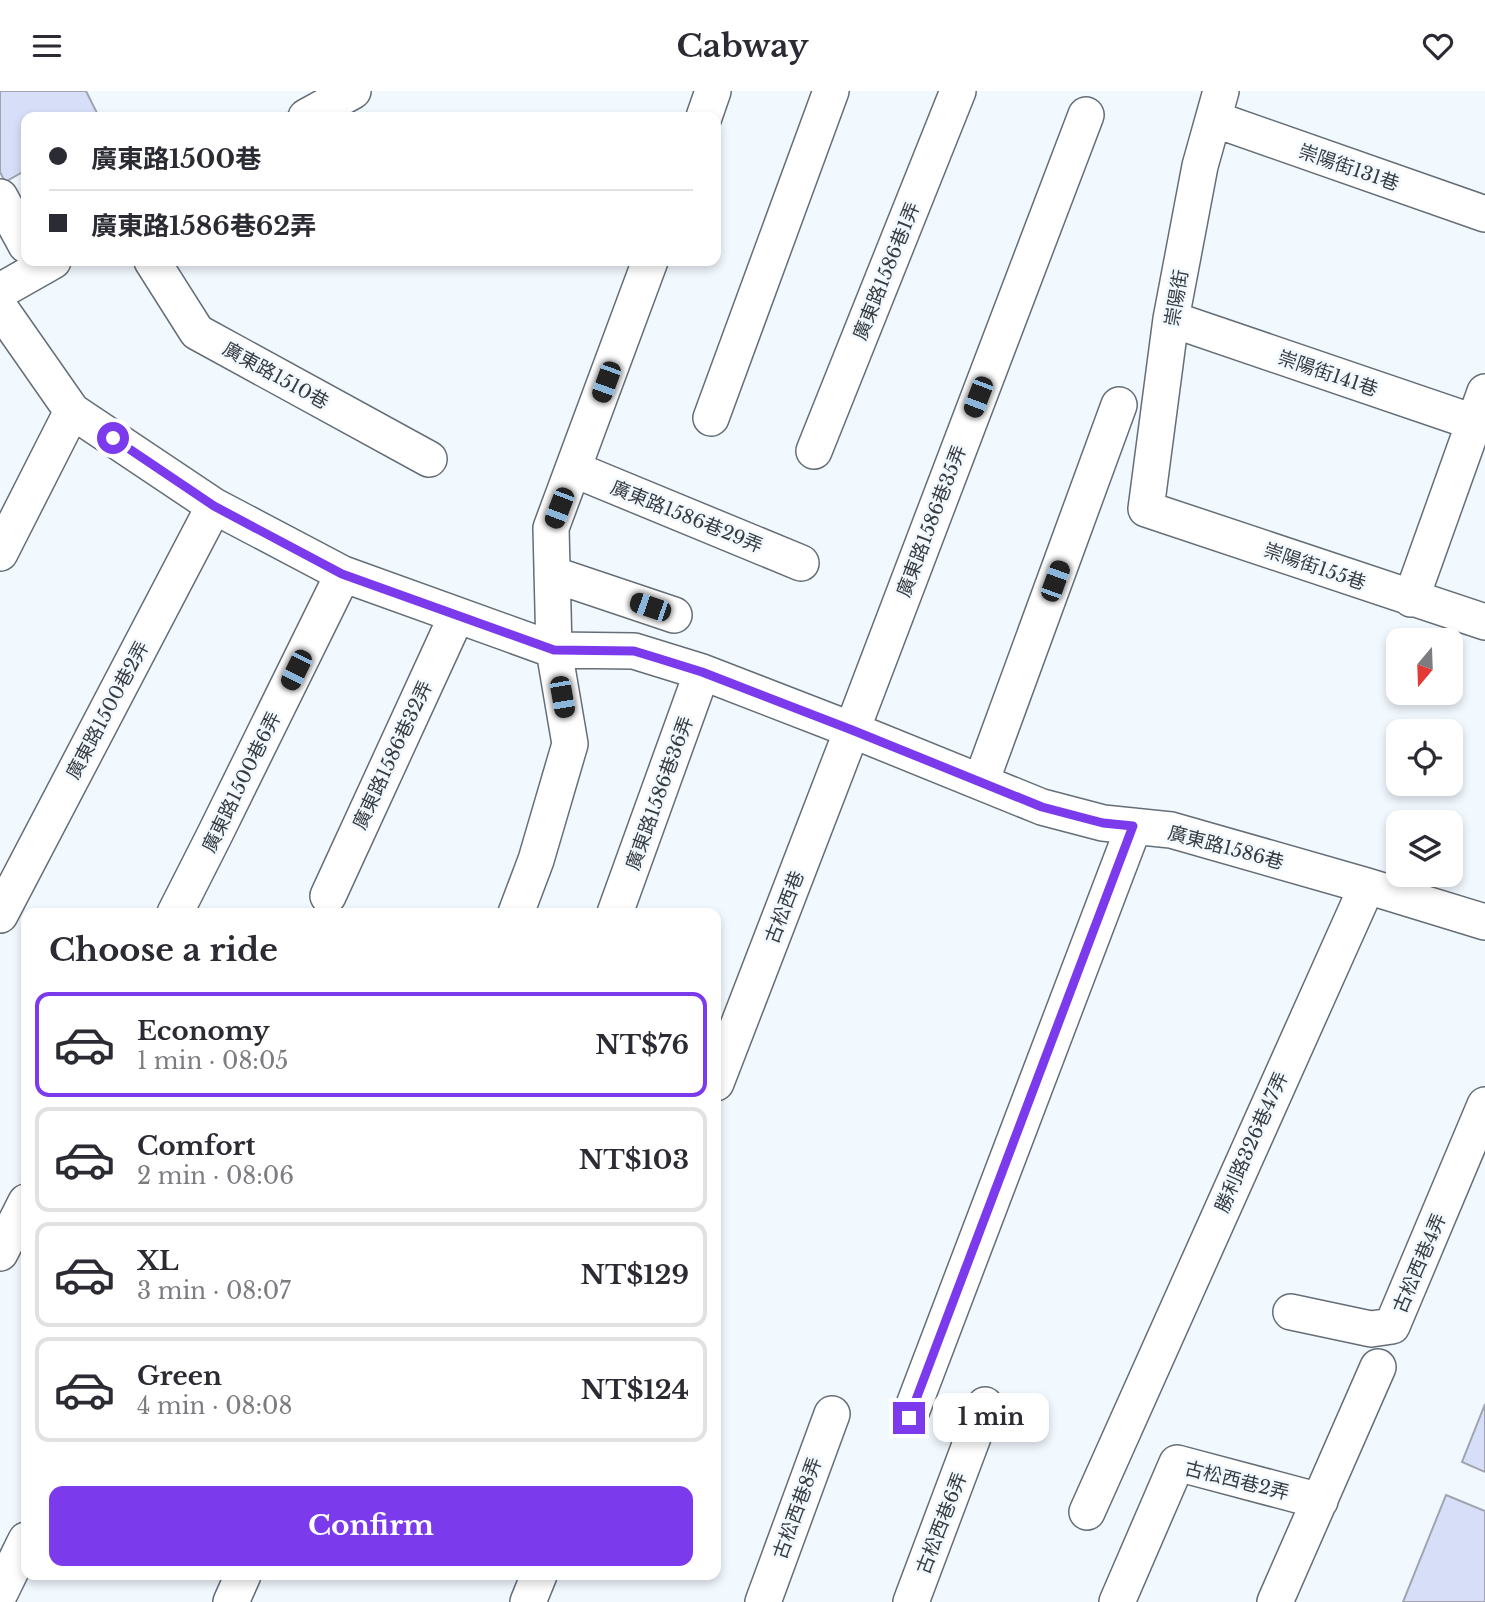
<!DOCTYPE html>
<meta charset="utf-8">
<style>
:root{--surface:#fff;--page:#f7f7f7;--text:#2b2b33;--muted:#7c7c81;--line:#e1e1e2;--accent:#7c3aed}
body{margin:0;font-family:"Libre Baskerville","Noto Sans TC",serif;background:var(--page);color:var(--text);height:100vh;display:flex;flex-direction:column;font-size:26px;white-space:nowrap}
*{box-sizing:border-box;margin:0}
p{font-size:23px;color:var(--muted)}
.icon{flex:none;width:38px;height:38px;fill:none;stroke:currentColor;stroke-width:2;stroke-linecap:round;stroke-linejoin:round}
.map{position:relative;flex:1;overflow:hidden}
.side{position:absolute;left:21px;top:817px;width:700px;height:672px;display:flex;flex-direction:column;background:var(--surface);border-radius:14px;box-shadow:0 4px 10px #0003}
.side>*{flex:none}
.hud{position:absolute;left:21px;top:21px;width:700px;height:154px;border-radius:14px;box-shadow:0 4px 10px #0003;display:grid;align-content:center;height:154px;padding:0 28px;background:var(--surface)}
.needle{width:46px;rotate:199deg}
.buttons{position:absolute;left:1386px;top:537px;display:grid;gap:14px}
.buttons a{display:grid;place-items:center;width:77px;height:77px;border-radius:14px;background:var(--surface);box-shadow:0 4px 10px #0003;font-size:35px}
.end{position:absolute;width:32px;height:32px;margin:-16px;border:9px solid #7c3aed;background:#fff;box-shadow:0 0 0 4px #fff}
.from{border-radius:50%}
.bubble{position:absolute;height:49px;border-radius:14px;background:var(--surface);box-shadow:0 4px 10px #0003;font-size:23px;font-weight:700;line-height:49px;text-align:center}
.car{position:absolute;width:21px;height:42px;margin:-21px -10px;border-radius:9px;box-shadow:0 0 5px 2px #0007;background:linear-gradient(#222 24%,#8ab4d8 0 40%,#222 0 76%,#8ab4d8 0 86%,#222 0)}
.hud b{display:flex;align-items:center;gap:24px;height:66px;font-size:26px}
.hud b+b{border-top:2px solid var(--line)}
.hud i{width:18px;height:18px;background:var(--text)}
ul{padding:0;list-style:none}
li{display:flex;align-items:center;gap:21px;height:105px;margin:0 14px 10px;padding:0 14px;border:4px solid var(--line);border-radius:14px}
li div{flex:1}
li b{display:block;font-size:26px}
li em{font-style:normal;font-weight:700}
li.on{border-color:var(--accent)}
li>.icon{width:63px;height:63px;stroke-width:1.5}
h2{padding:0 28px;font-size:32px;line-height:84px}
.action{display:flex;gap:14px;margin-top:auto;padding:14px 28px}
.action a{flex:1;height:80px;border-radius:14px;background:var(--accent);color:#fff;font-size:28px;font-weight:700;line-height:80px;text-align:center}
header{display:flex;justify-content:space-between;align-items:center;height:91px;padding:0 28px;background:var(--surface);font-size:32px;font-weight:700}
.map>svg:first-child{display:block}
</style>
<header><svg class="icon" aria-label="menu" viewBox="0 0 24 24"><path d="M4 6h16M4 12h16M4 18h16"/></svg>Cabway<svg class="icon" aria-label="heart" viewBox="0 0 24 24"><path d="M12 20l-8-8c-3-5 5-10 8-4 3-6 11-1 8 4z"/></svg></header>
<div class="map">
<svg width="1485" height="1511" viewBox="0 0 1485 1511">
<rect width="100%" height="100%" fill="#f1f8fe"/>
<path fill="#d7dff8" stroke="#a0a4b0" stroke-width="2" d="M0,0H86L99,26H26V79L5,91L0,81Z
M1485,1313V1381L1462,1371Z
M1446,1404L1485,1420V1511H1403Z"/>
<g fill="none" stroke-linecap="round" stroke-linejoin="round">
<defs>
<path id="minor" d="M1221,0L1200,75L1171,228L1146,418L1485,531
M306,26L353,0
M704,26L713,0
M1214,28L1485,123
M0,106L26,154
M152,170L197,241L429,368
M0,200L53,170
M0,217L72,320L214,415L343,483L554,559L634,560L702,581L852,639L1042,716L1103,732L1171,739L1367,795L1485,831
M1171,228L1485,335
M711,327L831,0
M814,360L958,0
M573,378L801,472
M0,462L72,320
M552,483L674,524
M1411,508L1485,301
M981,691L1119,314
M328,805L457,524
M175,822L214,745L343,483
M516,822L536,769L570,653L554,559L551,437L650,170
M615,822L702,581
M0,824L214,415
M716,992L852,639L1086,24
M0,1162L26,1111
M1291,1221L1371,1238L1392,1235L1485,1014
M909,1327L1134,735
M1087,1421L1367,795
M0,1502L26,1449
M231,1511L243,1484
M528,1511L539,1484
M763,1511L832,1323
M911,1511L985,1314
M1117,1511L1177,1372L1320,1410
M1275,1511L1378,1276"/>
</defs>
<use href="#minor" stroke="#656e77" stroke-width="38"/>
<use href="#minor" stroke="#fff" stroke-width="35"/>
</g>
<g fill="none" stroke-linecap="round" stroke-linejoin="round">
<path stroke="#7c3aed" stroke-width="9" d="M113,347L214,415L342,483L554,559L634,560L657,567L702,581L852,639L1042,716L1103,732L1133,735L909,1327"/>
</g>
<g text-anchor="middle" stroke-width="5" stroke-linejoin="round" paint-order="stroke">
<g font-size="19" fill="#373c40" stroke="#f1f8fe">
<text transform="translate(1349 76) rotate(19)" y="7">崇陽街131巷</text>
<text transform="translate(886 180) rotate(-68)" y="7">廣東路1586巷1弄</text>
<text transform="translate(1176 207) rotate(-80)" y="7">崇陽街</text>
<text transform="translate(1328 282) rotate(19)" y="7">崇陽街141巷</text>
<text transform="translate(276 284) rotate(29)" y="7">廣東路1510巷</text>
<text transform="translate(687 425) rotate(22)" y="7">廣東路1586巷29弄</text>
<text transform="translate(931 430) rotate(-69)" y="7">廣東路1586巷35弄</text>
<text transform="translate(1315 475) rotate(19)" y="7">崇陽街155巷</text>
<text transform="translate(107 619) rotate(-62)" y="7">廣東路1500巷2弄</text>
<text transform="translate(392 664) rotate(-65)" y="7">廣東路1586巷32弄</text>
<text transform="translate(241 691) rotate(-64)" y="7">廣東路1500巷6弄</text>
<text transform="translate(659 702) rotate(-70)" y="7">廣東路1586巷36弄</text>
<text transform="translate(1226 756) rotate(15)" y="7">廣東路1586巷</text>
<text transform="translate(784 816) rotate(-69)" y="7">古松西巷</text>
<text transform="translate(1251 1051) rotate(-66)" y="7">勝利路326巷47弄</text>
<text transform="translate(1419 1172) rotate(-67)" y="7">古松西巷4弄</text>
<text transform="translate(1237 1389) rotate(14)" y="7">古松西巷2弄</text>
<text transform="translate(797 1417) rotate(-70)" y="7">古松西巷8弄</text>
<text transform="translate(941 1432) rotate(-69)" y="7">古松西巷6弄</text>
</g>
</g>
</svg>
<div class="buttons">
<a><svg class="needle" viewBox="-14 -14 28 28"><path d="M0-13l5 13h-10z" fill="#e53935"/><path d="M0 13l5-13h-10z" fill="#7c7c81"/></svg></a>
<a><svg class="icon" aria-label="locate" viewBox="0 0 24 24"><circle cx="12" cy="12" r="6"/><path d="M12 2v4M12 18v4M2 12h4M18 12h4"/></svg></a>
<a><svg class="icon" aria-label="layers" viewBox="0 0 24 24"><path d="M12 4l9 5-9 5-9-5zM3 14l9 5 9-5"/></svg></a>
</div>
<i class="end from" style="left:113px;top:347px"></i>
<i class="end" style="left:909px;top:1327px"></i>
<div class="bubble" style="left:933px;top:1302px;width:116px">1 min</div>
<i class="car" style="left:606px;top:291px;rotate:200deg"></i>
<i class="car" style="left:978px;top:306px;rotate:201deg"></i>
<i class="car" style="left:559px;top:417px;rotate:201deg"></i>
<i class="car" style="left:1055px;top:490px;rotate:20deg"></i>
<i class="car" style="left:650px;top:516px;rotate:289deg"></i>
<i class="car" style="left:296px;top:579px;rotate:206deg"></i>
<i class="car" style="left:562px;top:606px;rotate:170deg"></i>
<div class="hud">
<b><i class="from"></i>廣東路1500巷</b>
<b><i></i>廣東路1586巷62弄</b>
</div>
<section class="side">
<h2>Choose a ride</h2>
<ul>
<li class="on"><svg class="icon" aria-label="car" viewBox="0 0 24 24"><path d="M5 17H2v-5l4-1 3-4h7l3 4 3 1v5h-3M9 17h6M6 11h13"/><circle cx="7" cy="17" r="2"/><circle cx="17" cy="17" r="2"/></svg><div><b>Economy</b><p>1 min · 08:05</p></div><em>NT$76</em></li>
<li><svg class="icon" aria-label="car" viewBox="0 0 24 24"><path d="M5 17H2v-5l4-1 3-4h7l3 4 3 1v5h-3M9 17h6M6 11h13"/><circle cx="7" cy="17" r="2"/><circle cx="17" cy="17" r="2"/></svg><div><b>Comfort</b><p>2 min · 08:06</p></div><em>NT$103</em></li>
<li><svg class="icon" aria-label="car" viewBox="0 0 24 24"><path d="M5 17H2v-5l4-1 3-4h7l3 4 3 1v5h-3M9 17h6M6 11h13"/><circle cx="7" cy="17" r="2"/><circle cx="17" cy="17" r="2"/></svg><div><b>XL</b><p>3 min · 08:07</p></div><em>NT$129</em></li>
<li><svg class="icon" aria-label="car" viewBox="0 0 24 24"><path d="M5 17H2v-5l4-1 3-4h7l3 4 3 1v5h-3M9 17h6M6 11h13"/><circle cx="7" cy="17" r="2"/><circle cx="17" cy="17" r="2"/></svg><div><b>Green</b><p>4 min · 08:08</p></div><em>NT$124</em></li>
</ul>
<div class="action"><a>Confirm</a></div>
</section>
</div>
